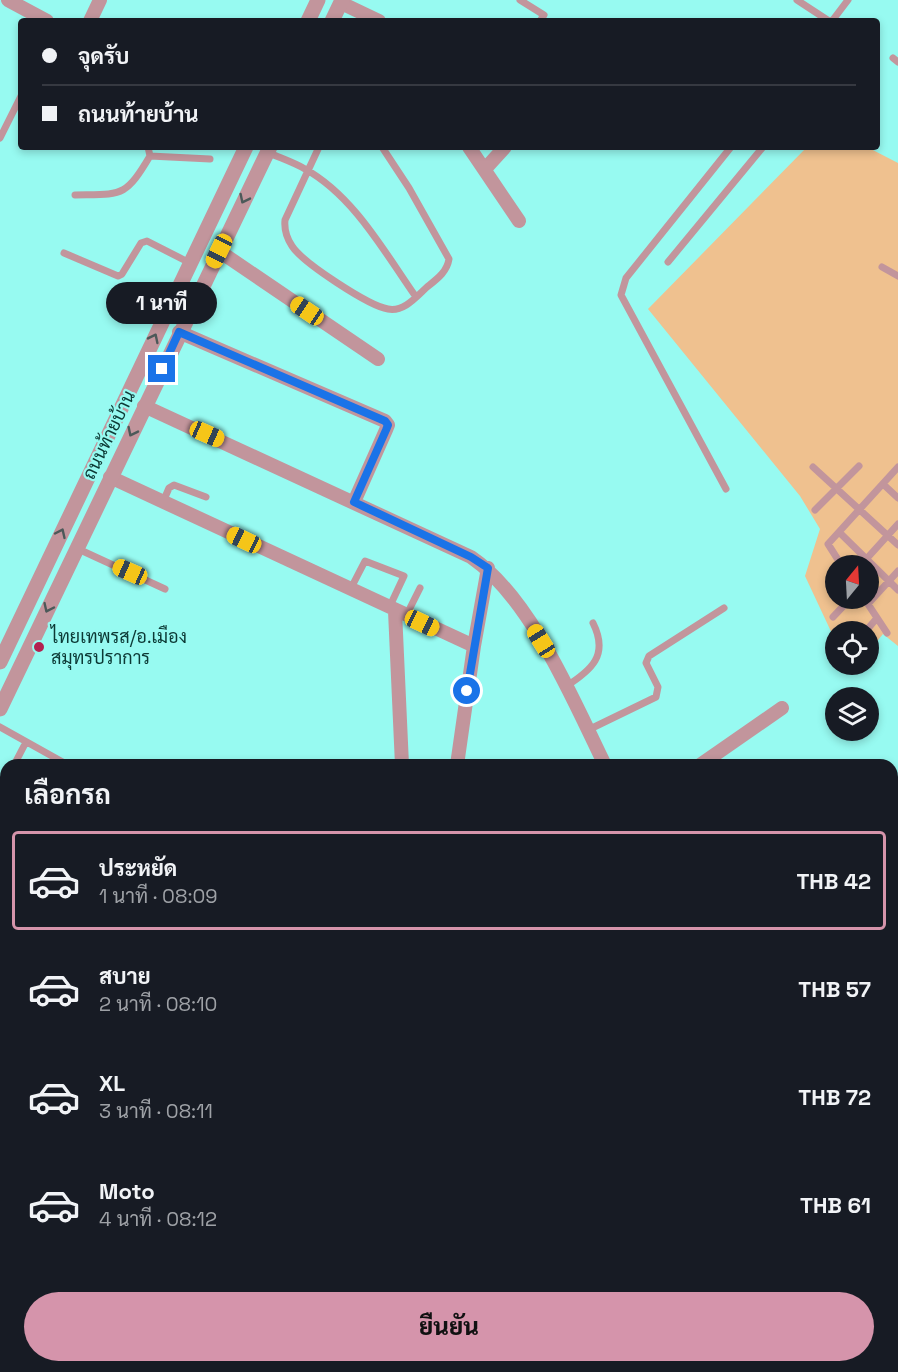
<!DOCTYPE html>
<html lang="th">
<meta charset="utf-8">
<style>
:root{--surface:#171b24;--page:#20242c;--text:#f1f3f6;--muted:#9ea1a6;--line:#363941;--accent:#d594ab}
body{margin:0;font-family:"Space Grotesk",Sarabun,sans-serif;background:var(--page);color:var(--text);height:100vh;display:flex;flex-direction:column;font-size:22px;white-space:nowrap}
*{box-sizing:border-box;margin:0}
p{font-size:20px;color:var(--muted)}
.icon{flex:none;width:33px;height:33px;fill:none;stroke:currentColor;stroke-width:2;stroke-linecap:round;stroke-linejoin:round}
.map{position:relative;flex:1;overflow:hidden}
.panel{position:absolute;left:0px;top:759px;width:898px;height:614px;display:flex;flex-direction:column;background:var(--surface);border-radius:18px 18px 0 0;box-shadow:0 3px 9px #0003}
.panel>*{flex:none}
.banner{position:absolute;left:18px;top:18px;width:862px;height:132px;border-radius:6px;box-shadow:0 3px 9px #0003;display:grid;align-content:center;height:132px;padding:0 24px;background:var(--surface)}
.needle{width:39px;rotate:18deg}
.tools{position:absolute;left:825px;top:555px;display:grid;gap:12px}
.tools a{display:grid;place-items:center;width:54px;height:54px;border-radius:50%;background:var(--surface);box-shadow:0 3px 9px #0003;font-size:30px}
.end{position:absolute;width:27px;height:27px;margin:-14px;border:8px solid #1a73e8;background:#fff;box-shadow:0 0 0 3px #fff}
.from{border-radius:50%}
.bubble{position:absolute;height:42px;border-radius:21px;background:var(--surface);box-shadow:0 3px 9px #0003;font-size:20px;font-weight:800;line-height:42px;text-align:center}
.car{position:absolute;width:18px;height:36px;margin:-18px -9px;border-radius:8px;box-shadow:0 0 4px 2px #0007;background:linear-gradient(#f5c518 24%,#345 0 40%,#f5c518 0 76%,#345 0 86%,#f5c518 0)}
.banner b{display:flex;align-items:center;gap:21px;height:57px;font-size:22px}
.banner b+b{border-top:2px solid var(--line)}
.banner i{width:15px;height:15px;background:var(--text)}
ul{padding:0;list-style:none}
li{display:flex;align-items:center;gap:18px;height:99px;margin:0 12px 9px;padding:0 12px;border:3px solid transparent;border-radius:6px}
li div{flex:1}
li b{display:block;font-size:22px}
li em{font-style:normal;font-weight:800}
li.active{border-color:var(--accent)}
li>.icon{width:54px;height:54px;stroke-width:1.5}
h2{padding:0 24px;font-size:27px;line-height:72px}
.primary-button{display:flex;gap:12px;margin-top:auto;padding:12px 24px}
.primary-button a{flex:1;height:69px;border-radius:36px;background:var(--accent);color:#111;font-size:24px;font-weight:800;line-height:69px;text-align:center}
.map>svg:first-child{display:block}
</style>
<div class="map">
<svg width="898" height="1372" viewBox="0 0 898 1372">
<rect width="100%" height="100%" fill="#97faf1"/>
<path fill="#efc18f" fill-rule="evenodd" d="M807,147H867L898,163V646L883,634L869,651L868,632H836L835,640L805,576L820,529L800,496L648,309ZM836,566H868V598H836Z"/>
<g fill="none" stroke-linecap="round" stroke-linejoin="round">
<path stroke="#63abed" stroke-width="21" d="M0,1301L6,1311
M37,1366L40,1372"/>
<path stroke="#c2959c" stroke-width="7" d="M520,0L544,15L540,21
M797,0L829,21
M832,21L848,0
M893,58L898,62
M0,138L21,96
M319,147L285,220C284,230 286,237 292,246C303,263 369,306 388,309C404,312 416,297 427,287C437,279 447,272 449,259L409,188L382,147
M267,152C280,158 293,162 305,169C354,196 385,253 416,297
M150,156L210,159
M75,195C122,194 125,198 150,156L148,147
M64,253L118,276L122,274L141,243L147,241L190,263
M668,262L763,147
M882,267L898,276
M813,467L898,545
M883,484L898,498
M726,489L621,295L626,278L731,147
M163,502L169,488L174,485L206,497
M815,510L859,466
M839,532L898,590
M76,548L165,589
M842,566L828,544L898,467
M860,566L898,524
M350,590L365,561L404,576L389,608
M864,598L887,633
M868,604L898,571
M406,616L420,588
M833,617L851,598
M865,632L877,618
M565,687C592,670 609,655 593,623
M0,727L68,765
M588,730L656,697L658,687L646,663L649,656L724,608
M14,765L26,742
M0,792L6,781
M0,960L6,962
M0,1050L3,1047
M0,1216L6,1221
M547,1366L550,1372
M393,1372L435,1366"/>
<path stroke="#c2959c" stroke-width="14" d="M8,0L47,21
M341,3L379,21
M90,21L100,0
M469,147L519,221
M485,169L505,147
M219,251L378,359
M179,332L385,421L388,425L386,430L354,502
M144,406L471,557C531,598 573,700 605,765
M110,477L474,646
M395,611L402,765
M457,765L474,646L488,568
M700,765L782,708
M892,946L898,942"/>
<path stroke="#c2959c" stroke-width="15" d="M308,21L318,0
M332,21L342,0
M0,662L246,147
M0,709L270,147"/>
</g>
<defs><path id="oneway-chevron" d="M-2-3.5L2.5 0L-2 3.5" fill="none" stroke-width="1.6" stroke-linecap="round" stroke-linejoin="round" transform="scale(1.5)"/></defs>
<g stroke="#4c5959">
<use href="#oneway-chevron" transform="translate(244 199) rotate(116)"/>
<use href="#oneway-chevron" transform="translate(154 338) rotate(-64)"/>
<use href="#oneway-chevron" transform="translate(132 432) rotate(116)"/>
<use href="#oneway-chevron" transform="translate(61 533) rotate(-65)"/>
<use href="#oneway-chevron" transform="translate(48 608) rotate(115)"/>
</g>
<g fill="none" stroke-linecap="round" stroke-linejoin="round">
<path stroke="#1a73e8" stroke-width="8" d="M162,369L179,332L385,421L388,425L386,430L354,502L471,557L488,568L467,691"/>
</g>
<circle fill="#b22150" stroke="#97faf1" stroke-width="2" cx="39" cy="647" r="6"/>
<g text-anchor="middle" stroke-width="4.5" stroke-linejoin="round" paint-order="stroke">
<g font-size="18" fill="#0c3935" stroke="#97faf1">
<text transform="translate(109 435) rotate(-64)" y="6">ถนนท้ายบ้าน</text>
</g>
<g font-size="18" fill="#0c3935" stroke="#97faf1" text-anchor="start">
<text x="51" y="643">ไทยเทพรส/อ.เมือง<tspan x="51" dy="21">สมุทรปราการ</tspan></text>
</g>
</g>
</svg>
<div class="tools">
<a><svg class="needle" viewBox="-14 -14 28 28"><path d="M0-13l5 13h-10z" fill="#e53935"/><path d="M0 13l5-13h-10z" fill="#9ea1a6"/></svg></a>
<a><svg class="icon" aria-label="locate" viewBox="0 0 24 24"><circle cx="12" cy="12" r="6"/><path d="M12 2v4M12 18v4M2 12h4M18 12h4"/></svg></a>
<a><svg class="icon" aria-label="layers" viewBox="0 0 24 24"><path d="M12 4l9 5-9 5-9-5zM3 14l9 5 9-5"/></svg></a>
</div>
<i class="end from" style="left:467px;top:691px"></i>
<i class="end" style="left:162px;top:369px"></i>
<div class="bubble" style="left:106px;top:282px;width:111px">1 นาที</div>
<i class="car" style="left:219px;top:251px;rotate:206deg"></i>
<i class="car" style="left:307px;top:311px;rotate:304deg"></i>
<i class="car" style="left:207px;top:434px;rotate:114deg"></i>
<i class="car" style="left:244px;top:540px;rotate:295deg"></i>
<i class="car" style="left:130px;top:572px;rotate:294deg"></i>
<i class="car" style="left:422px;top:623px;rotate:115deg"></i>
<i class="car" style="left:541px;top:641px;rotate:328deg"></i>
<div class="banner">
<b><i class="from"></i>จุดรับ</b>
<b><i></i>ถนนท้ายบ้าน</b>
</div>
<section class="panel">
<h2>เลือกรถ</h2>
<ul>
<li class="active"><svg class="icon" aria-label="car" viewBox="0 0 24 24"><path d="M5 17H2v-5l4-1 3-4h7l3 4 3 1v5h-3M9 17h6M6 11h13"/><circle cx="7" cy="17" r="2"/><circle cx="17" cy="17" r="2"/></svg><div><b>ประหยัด</b><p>1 นาที · 08:09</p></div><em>THB 42</em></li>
<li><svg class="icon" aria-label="car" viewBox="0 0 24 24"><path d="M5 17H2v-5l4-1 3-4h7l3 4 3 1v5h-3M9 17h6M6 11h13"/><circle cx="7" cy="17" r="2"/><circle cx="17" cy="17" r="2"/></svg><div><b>สบาย</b><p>2 นาที · 08:10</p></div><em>THB 57</em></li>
<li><svg class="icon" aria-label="car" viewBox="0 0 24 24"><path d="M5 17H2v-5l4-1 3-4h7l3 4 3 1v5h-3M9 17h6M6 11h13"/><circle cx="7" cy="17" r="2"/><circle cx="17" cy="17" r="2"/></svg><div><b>XL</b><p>3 นาที · 08:11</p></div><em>THB 72</em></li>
<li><svg class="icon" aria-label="car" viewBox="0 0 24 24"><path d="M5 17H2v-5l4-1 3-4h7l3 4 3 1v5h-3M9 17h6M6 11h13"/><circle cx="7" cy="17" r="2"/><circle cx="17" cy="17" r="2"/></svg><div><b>Moto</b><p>4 นาที · 08:12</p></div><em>THB 61</em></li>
</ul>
<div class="primary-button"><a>ยืนยัน</a></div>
</section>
</div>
